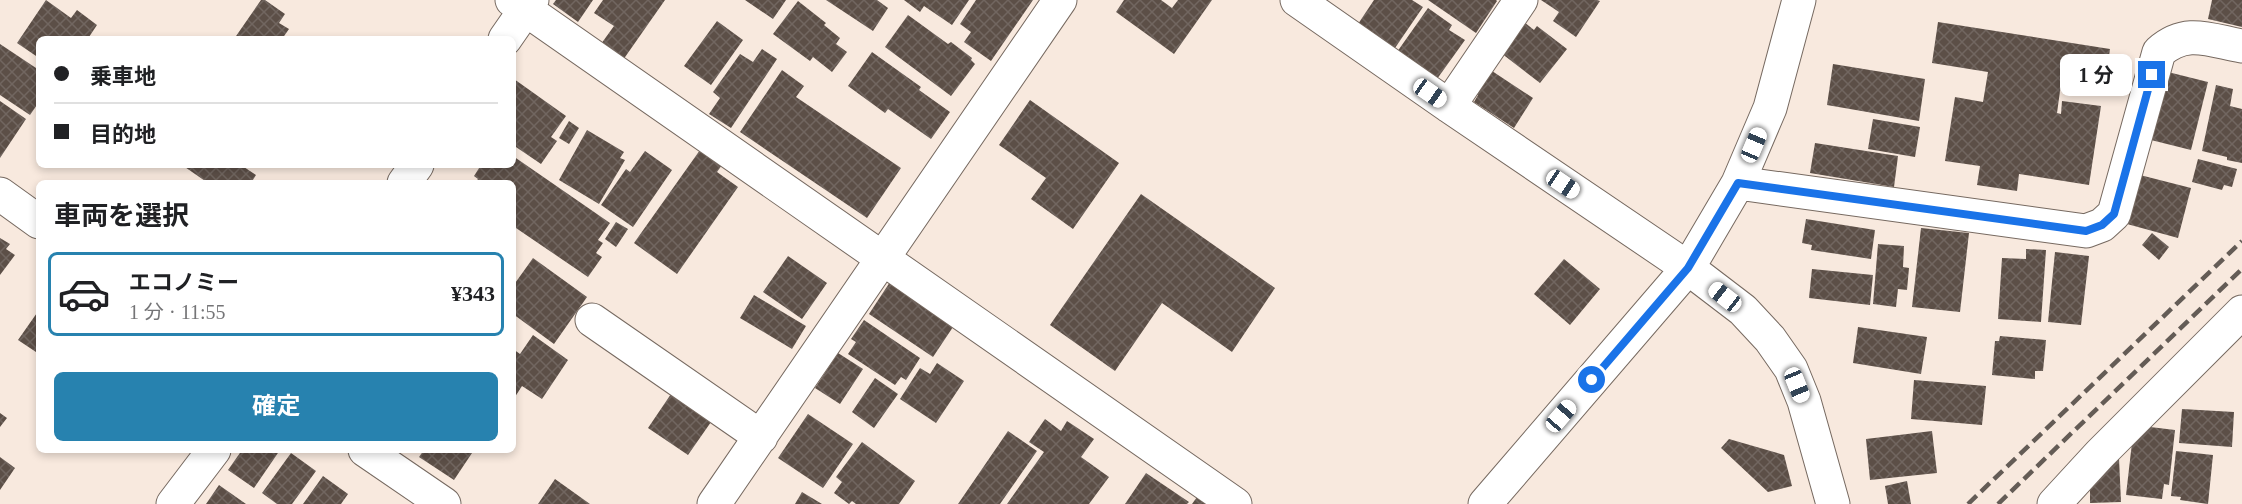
<!DOCTYPE html>
<html lang="ja">
<meta charset="utf-8">
<style>
:root{--surface:#fff;--page:#f2f2f2;--text:#202124;--muted:#757577;--line:#e0e0e0;--accent:#2782af}
body{margin:0;font-family:"Times New Roman","Noto Sans JP",serif;background:var(--page);color:var(--text);height:100vh;display:flex;flex-direction:column;font-size:22px;white-space:nowrap}
*{box-sizing:border-box;margin:0}
p{font-size:20px;color:var(--muted)}
.icon{flex:none;width:33px;height:33px;fill:none;stroke:currentColor;stroke-width:2;stroke-linecap:round;stroke-linejoin:round}
.map{position:relative;flex:1;overflow:hidden}
.side{position:absolute;left:36px;top:180px;width:480px;height:273px;display:flex;flex-direction:column;background:var(--surface);border-radius:9px;box-shadow:0 3px 9px #0003}
.side>*{flex:none}
.top-card{position:absolute;left:36px;top:36px;width:480px;height:132px;border-radius:9px;box-shadow:0 3px 9px #0003;display:grid;align-content:center;height:132px;padding:0 18px;background:var(--surface)}
.end{position:absolute;width:27px;height:27px;margin:-14px;border:8px solid #1a73e8;background:#fff;box-shadow:0 0 0 3px #fff}
.from{border-radius:50%}
.bubble{position:absolute;height:42px;border-radius:9px;background:var(--surface);box-shadow:0 3px 9px #0003;font-size:20px;font-weight:700;line-height:42px;text-align:center}
.car{position:absolute;width:18px;height:36px;margin:-18px -9px;border-radius:8px;box-shadow:0 0 4px 2px #0007;background:linear-gradient(#fff 24%,#345 0 40%,#fff 0 76%,#345 0 86%,#fff 0)}
.top-card b{display:flex;align-items:center;gap:21px;height:57px;font-size:22px}
.top-card b+b{border-top:2px solid var(--line)}
.top-card i{width:15px;height:15px;background:var(--text)}
ul{padding:0;list-style:none}
li{display:flex;align-items:center;gap:18px;height:84px;margin:0 12px 9px;padding:0 6px;border:3px solid transparent;border-radius:9px}
li div{flex:1}
li b{display:block;font-size:22px}
li em{font-style:normal;font-weight:700}
li.active{border-color:var(--accent)}
li>.icon{width:54px;height:54px;stroke-width:1.5}
h2{padding:0 18px;font-size:27px;line-height:72px}
.cta{display:flex;gap:12px;margin-top:auto;padding:12px 18px}
.cta a{flex:1;height:69px;border-radius:9px;background:var(--accent);color:#fff;font-size:24px;font-weight:700;line-height:69px;text-align:center}
.map>svg:first-child{display:block}
</style>
<div class="map">
<svg width="2242" height="504" viewBox="0 0 2242 504">
<defs>
<pattern id="building-cross-hatch" width="8" height="8" patternUnits="userSpaceOnUse" patternTransform="scale(1.5)"><rect width="8" height="8" fill="#5c4f47"/><path d="M0 0l8 8M0 8l8-8" fill="none" stroke="#716660"/></pattern>
</defs>
<rect width="100%" height="100%" fill="#f8e9de"/>
<path fill="url(#building-cross-hatch)" d="M46,0L71,18L77,10L97,25L89,37L92,39H39V58L17,43Z
M261,0H265L285,14L279,23L289,29L282,39H234Z
M556,0H593L578,22L553,4Z
M603,0H665L623,60L601,44L614,26L594,13Z
M745,0H786L773,19Z
M826,0H877L888,8L873,31Z
M904,0H969L952,25L924,6L920,12Z
M976,0H1033L991,61L964,42L971,32L960,24Z
M1124,0H1161L1172,8L1178,0H1212L1174,54L1116,12Z
M1374,0H1412L1423,7L1395,48L1358,24Z
M1428,0H1496L1497,1L1476,33Z
M1541,0H1597L1600,1L1576,37L1553,21L1559,12Z
M2212,0H2242V27L2208,19Z
M798,1L826,23L824,25L840,38L836,44L847,52L832,72L813,57L810,61L773,34Z
M1428,8L1452,25L1449,30L1465,40L1437,79L1397,52Z
M908,15L948,44L951,42L972,58L971,60L975,64L951,96L885,47Z
M717,21L743,40L711,85L684,66Z
M1524,22L1534,30L1537,26L1567,49L1540,83L1501,53Z
M1938,22L2110,49L2108,64L2117,65L2113,92L2061,84L2057,113L2061,114L2062,101L2101,106L2089,185L2019,174L2017,191L1977,185L1980,166L1945,161L1955,97L1983,102L1988,72L1932,63Z
M0,44L39,70V102L30,115L0,95Z
M762,49L777,59L731,128L709,114L720,98L713,92L740,54L753,62Z
M872,52L921,87L919,90L950,112L931,139L888,109L885,113L848,86Z
M1833,64L1925,79L1919,121L1827,105Z
M1489,69L1533,98L1514,128L1474,102L1478,95L1474,92Z
M782,70L804,86L796,97L901,168L867,218L740,132Z
M2168,72L2208,82L2191,150L2151,140Z
M514,79L566,116L551,137L557,141L541,164L513,145Z
M2216,85L2233,89L2230,106L2242,109V163L2227,160V157L2202,151Z
M1030,100L1119,163L1073,229L1031,199L1046,178L999,145Z
M0,101L26,119L0,158Z
M1873,119L1920,127L1915,157L1868,149Z
M569,121L579,128L569,144L559,138Z
M587,130L624,152L620,158L625,160L599,204L559,180Z
M1815,143L1898,156L1894,187L1810,173Z
M700,150L722,165L717,172L738,187L677,274L634,243Z
M645,151L672,170L633,227L601,205L626,169L630,172Z
M513,156L610,223L598,240L603,243L596,253L602,257L588,277L513,226V183H475L478,179L474,176L481,165H513Z
M2198,159L2237,169L2232,187L2224,185L2222,190L2192,182Z
M182,165H241L256,175L251,183H208Z
M2140,175L2191,188L2178,238L2127,224Z
M1141,194L1275,288L1232,352L1162,303L1115,371L1050,325Z
M1806,219L1875,230L1871,259L1811,250L1812,245L1802,243Z
M616,222L628,229L616,247L605,239Z
M1921,228L1969,233L1960,312L1912,307Z
M2152,233L2169,247L2159,260L2142,245Z
M0,238L10,244L6,249L15,255L0,275Z
M1878,244L1904,246L1903,267L1909,268L1907,290L1898,289L1896,307L1873,304Z
M2026,249L2046,250L2041,322L1998,319L2002,258L2026,259Z
M2055,252L2089,256L2081,325L2048,322Z
M788,256L827,283L802,319L763,292Z
M533,258L587,297L554,344L513,314V286Z
M1564,259L1600,289L1570,325L1534,294Z
M1812,269L1873,275L1870,305L1809,298Z
M890,282L955,324L933,357L869,314Z
M754,295L806,326L792,349L740,318Z
M39,310V354L18,340Z
M864,320L920,358L906,380L901,377L895,385L848,354L856,342L851,339Z
M1858,327L1927,337L1921,374L1853,363Z
M533,335L568,360L542,399L522,386L513,400V349L520,354Z
M2000,336L2046,340L2043,371H2035V379L1992,375L1995,341H1999Z
M838,353L863,369L840,404L815,388Z
M937,363L964,381L936,423L900,399L920,368L930,374Z
M875,378L898,394L874,428L852,412Z
M1914,380L1986,386L1982,425L1911,419Z
M671,394L711,422L688,455L648,428Z
M2182,409L2234,412L2232,447L2179,443Z
M0,413L7,418L0,427Z
M808,414L853,444L823,488L778,458Z
M1045,419L1061,431L1067,421L1094,439L1081,457L1109,477L1089,504H1007L1044,452L1029,442Z
M2134,425L2175,430L2169,485L2164,484L2162,499L2126,495Z
M1008,431L1037,451L1000,504H958Z
M1932,431L1937,473L1870,480L1866,439Z
M1729,439L1784,455L1792,486L1768,492L1721,448Z
M862,442L915,481L899,504H856L852,501L849,504L834,493L842,482L836,477Z
M242,450H280L254,488L228,470Z
M424,450H474L454,480L419,457Z
M2176,451L2213,455L2208,504L2180,500L2181,497L2171,496Z
M291,453L316,471L292,504H277L262,493Z
M0,457L15,468L0,490Z
M2119,458L2121,502L2090,503V481L2107,459Z
M1146,473L1189,502L1187,504H1125Z
M323,476L348,494L341,504H303Z
M555,479L590,504H538Z
M1907,481L1911,504H1888L1885,486Z
M219,485L246,504H206Z
M802,492L822,504H795Z
M1197,497L1206,504H1192Z"/>
<g fill="none" stroke-linecap="round" stroke-linejoin="round">
<defs>
<path id="minor" d="M512,0L1235,504
M1297,0L1449,106L1688,268L1743,310L1770,339L1791,369L1804,401L1833,504
M505,39L532,0
M1449,106L1521,0
M404,183L417,165
M1738,183L2086,231L2102,225L2114,214L2159,52C2186,28 2209,40 2242,46
M0,194L39,222
M592,320L761,437
M365,450L444,504
M173,504L214,450
M714,504L1060,0
M1485,504L1688,268L1738,183L1770,108L1799,0
M2054,504L2100,454L2242,312"/>
</defs>
<use href="#minor" stroke="#766960" stroke-width="35"/>
<use href="#minor" stroke="#fff" stroke-width="33"/>
<path stroke="#645c56" stroke-width="4.5" stroke-dasharray="12 6" stroke-linecap="butt" d="M1968,504L2242,241
M1998,504L2242,269"/>
</g>
<g fill="none" stroke-linecap="round" stroke-linejoin="round">
<path stroke="#1a73e8" stroke-width="8" d="M1592,380L1688,268L1738,183L2086,231L2102,225L2114,214L2152,75"/>
</g>
</svg>
<i class="end from" style="left:1592px;top:380px"></i>
<i class="end" style="left:2152px;top:75px"></i>
<div class="bubble" style="left:2060px;top:54px;width:72px">1 分</div>
<i class="car" style="left:1430px;top:93px;rotate:125deg"></i>
<i class="car" style="left:1754px;top:145px;rotate:23deg"></i>
<i class="car" style="left:1563px;top:184px;rotate:124deg"></i>
<i class="car" style="left:1725px;top:297px;rotate:308deg"></i>
<i class="car" style="left:1797px;top:385px;rotate:158deg"></i>
<i class="car" style="left:1561px;top:416px;rotate:41deg"></i>
<div class="top-card">
<b><i class="from"></i>乗車地</b>
<b><i></i>目的地</b>
</div>
<section class="side">
<h2>車両を選択</h2>
<ul>
<li class="active"><svg class="icon" aria-label="car" viewBox="0 0 24 24"><path d="M5 17H2v-5l4-1 3-4h7l3 4 3 1v5h-3M9 17h6M6 11h13"/><circle cx="7" cy="17" r="2"/><circle cx="17" cy="17" r="2"/></svg><div><b>エコノミー</b><p>1 分 · 11:55</p></div><em>¥343</em></li>
</ul>
<div class="cta"><a>確定</a></div>
</section>
</div>
